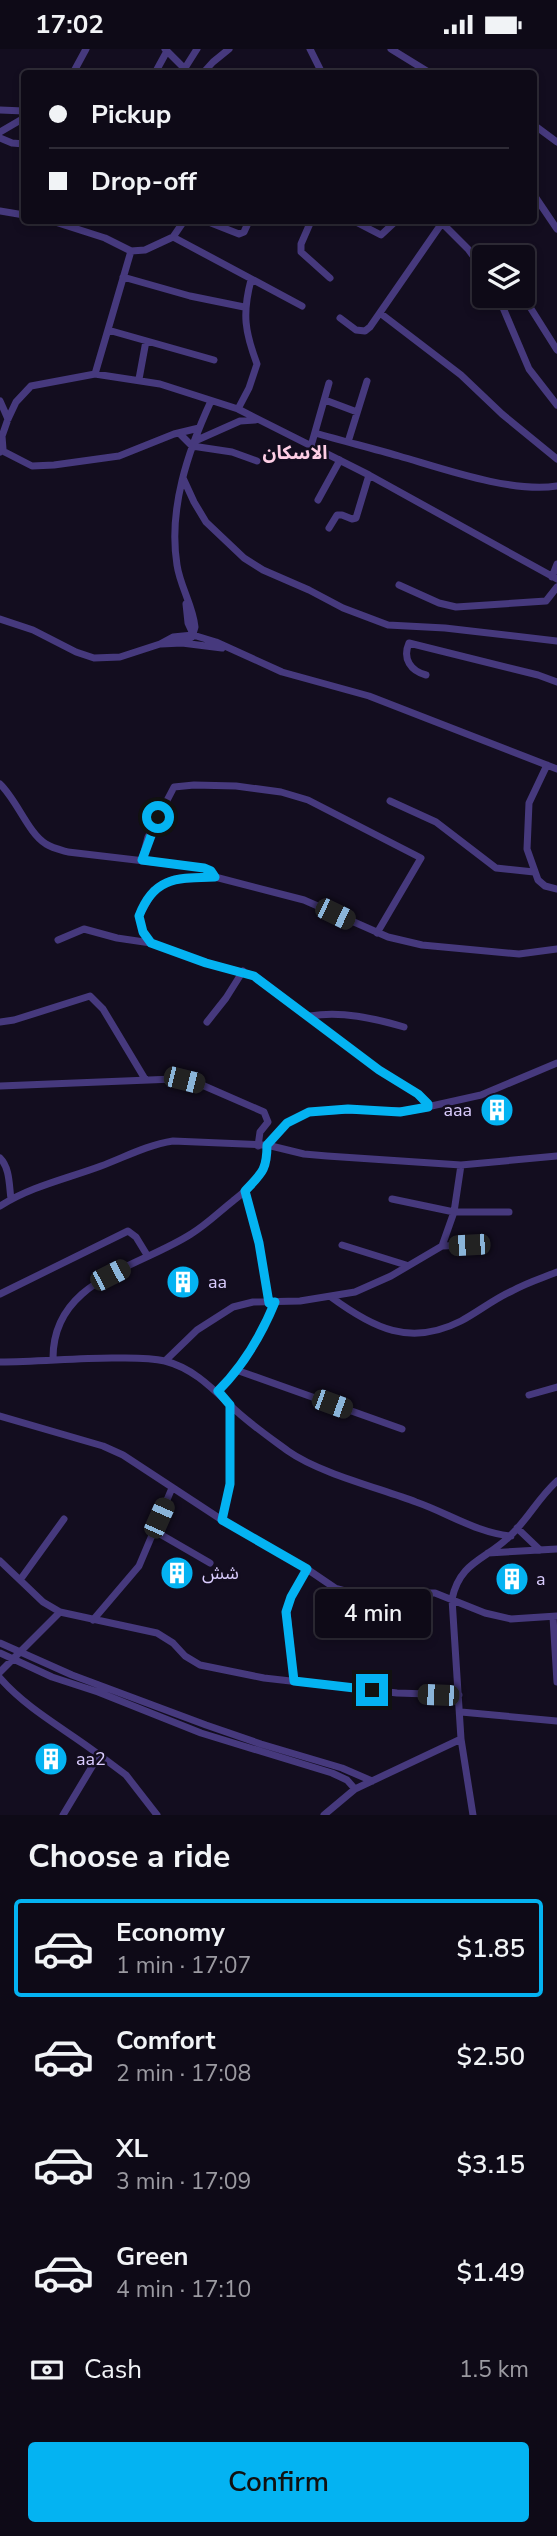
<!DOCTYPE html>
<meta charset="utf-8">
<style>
:root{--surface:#0e0a17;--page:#171320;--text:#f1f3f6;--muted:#9b9aa1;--line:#2e2b36;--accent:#04b3f2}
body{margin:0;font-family:"Nunito Sans","Noto Sans Arabic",sans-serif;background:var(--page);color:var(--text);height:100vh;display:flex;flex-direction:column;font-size:26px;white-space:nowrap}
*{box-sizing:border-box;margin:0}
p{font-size:23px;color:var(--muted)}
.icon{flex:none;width:38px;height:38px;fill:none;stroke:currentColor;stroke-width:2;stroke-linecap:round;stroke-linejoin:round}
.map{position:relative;height:1766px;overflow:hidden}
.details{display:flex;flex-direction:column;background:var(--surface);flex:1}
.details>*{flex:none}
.top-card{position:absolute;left:21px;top:21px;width:516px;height:154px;border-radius:7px;box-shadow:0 4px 10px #0003,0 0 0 2px var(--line);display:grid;align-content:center;height:154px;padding:0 28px;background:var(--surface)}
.controls{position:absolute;left:472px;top:196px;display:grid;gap:14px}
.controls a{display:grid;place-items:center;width:63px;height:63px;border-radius:7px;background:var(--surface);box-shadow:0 4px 10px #0003,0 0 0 2px var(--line);font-size:35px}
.end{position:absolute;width:32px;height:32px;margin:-16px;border:9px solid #04b3f2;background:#111;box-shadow:0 0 0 4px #111}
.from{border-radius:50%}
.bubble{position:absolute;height:49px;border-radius:7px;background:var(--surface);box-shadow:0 4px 10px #0003,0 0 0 2px var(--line);font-size:23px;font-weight:600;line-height:49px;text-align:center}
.car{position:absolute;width:21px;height:42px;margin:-21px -10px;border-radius:9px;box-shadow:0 0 5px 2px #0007;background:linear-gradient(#222 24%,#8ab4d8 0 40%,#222 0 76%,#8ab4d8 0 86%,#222 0)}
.top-card b{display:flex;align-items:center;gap:24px;height:66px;font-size:26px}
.top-card b+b{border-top:2px solid var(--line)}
.top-card i{width:18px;height:18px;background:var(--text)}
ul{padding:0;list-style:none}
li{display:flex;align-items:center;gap:21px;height:98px;margin:0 14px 10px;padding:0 14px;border:4px solid transparent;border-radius:7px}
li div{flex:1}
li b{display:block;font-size:26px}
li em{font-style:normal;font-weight:600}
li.selected{border-color:var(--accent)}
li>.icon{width:63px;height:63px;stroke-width:1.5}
h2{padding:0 28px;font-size:32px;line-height:84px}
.pay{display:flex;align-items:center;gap:18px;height:77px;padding:0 28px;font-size:26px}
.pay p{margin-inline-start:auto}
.cta{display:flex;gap:14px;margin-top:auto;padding:14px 28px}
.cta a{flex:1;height:80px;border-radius:7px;background:var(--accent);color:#111;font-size:28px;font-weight:600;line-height:80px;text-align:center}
.status{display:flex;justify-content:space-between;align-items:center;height:49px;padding:0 35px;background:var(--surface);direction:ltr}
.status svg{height:19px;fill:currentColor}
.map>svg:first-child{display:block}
</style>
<div class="status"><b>17:02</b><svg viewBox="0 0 49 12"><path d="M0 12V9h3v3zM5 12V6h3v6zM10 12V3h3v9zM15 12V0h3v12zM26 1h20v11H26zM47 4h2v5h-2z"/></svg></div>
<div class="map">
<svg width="557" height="1766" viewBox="0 0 557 1766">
<rect width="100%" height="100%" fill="#130d1f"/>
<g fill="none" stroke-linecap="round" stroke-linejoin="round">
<path stroke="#46397d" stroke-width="7" d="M165,0L189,24
M310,0L322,24
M391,0L430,24
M185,19L197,0
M73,24L86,0
M155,24L167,2
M203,24L213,13L229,0
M0,61L24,62
M534,76L557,93
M0,83L24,69
M0,89L12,94L24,95
M534,146L557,180
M0,162L24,166
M52,172L105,189L131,202L95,325
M206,172L239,185L244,183L249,172
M311,172L301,195V203L330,229
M354,172L381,186L396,172
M440,172L468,200L485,223
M173,188L184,172
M131,202L145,201L173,188L302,257
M123,228L190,247L244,258
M498,247L529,320L557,356
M523,247L557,301
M380,264L461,326L502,365L557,410
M340,269L356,281L365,282L370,278L442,174
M108,281L214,311
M139,330L146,292
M325,351L357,363
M0,352L8,370
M238,360L249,339L257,315C245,283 242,265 251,231
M179,384L192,397L232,403L257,412
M315,384C343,392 371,399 399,407C444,420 511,444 557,437
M195,392L240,372L255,371
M348,393L367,332
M311,397L329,334
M1,401L32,417L54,416L119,407L174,385L199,379
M0,403L3,400L2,387L8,370L16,353L31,337L95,325L160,335L238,360L369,426L557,530
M183,429L194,453L206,473L244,509L263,521L309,541L343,559L388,576L445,579L557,592
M318,451L340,411
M329,479L337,466H342L352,470L356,469L369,426
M552,528L557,515
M399,536L439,554L456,558L546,552L557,538
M186,555L188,574L194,587
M0,570L33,581L76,603L94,609L120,608L160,595L173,588L193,586L216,593L282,623L369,647L557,720
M182,594L192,588L195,578C193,557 180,537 177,516C168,460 188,402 211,352
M161,595L182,594L222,599
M426,626C411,622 402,610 409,594L538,626L557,633
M547,716L529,754L527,800L538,831L545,837L557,840
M0,735C17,751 28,784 46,795C52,799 61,801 68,803L204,819L215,828
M390,752L436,773L496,819L534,823
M142,811L148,788L174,738L194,736L236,737L281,743L308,751L421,809L377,884
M58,891L84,880L117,889L151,894
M310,967C342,962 373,969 404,978
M0,973L14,971L90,947L103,960L145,1030
M207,973L226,949L243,922
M0,1037L174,1030L202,1036L264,1063L268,1073L260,1083L258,1097
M428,1058L418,1045L379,1021L255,927L206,914L151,894L143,883L139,867L154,841L172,831L215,828L304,851L388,888L422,896L519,905L557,900
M0,1109C10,1119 9,1136 11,1150
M245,1142L259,1194L269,1254
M392,1150L454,1163H509
M0,1157C32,1137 66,1130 101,1117C125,1108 147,1096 173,1092L267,1096L304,1105L327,1107L461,1116L557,1107
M342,1196L406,1216
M442,1197L469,1196
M0,1245L128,1182L136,1188L147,1206
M331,1248C373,1279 410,1298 461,1272C478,1263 494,1250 512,1242C526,1234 542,1229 557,1223
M53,1309C53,1231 138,1219 191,1185C206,1176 219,1163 233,1152C255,1134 267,1125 267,1096L287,1074L309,1063L348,1061L409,1062L481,1046L557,1014
M165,1312L197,1281L233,1258L253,1253L300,1252L355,1243L391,1227L442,1197L454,1163L461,1116
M0,1313C37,1313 74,1309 112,1309C128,1309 148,1308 165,1312C192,1319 210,1337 230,1356C247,1373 269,1388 288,1402C319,1424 379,1439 416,1453C448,1464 477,1484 511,1487
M239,1322L402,1380
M218,1342C245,1316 260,1288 275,1253
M529,1346L557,1338
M0,1367L103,1397L123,1406L222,1471L307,1520L335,1539L353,1544H435L485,1564L511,1570L557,1567
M222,1471L230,1435V1356
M517,1479L540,1501
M153,1481L210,1514
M488,1504L557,1500
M0,1512L43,1553L60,1563L157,1584L173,1594L185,1607L200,1616L264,1629L397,1644L459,1646
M20,1531L64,1470
M553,1568L557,1633
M93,1571L139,1517L172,1439
M0,1594L72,1626L206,1676L261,1695L342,1719L372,1732
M0,1604L52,1628L98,1643L201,1684L332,1724L347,1731L355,1740
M0,1623L60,1563
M0,1629C27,1660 65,1680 98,1705L93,1716L63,1766
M294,1632L287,1563L291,1548L307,1520
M461,1663L557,1672
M461,1690L473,1766
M98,1705L126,1726L157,1766
M324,1766L355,1740L461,1690L452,1550C460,1512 486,1511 510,1487C528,1470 539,1448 557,1432"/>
</g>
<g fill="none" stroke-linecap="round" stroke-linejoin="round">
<path stroke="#04b3f2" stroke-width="9" d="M158,768L142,811L204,819L211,822L215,828C178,829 154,827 139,867L143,883L151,894L206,914L254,927L379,1021L418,1045L428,1055V1058L400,1063L348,1060L309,1063L287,1074L267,1096C267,1121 262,1124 245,1142L259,1194L269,1254L275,1253C261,1287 244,1316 218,1342L230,1356V1435L222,1471L307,1520L291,1548L286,1563L294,1632L372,1641"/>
</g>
<defs>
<symbol id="building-disc" viewBox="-11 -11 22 22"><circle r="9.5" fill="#04b3f2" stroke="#130d1f"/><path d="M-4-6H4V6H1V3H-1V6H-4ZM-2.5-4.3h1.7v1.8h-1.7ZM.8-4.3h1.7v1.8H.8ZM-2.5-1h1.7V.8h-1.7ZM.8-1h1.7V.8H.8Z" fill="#fff"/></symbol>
</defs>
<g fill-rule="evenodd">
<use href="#building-disc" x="478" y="1042" width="38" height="38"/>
<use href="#building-disc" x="164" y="1214" width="38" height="38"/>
<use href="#building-disc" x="158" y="1505" width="38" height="38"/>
<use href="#building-disc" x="493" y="1511" width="38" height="38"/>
<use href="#building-disc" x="32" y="1691" width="38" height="38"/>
</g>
<g text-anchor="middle" stroke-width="5" stroke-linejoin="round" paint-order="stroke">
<g font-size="18" fill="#daccfe" stroke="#130d1f" text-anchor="start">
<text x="472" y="1067" text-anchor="end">aaa</text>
<text x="208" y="1239">aa</text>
<text x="202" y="1530">شش</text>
<text x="536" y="1536">a</text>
<text x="76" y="1716">aa2</text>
</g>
<g font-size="19" font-weight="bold" fill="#fecee5" stroke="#130d1f">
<text x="295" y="410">الاسكان</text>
</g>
</g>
</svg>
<div class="controls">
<a><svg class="icon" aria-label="layers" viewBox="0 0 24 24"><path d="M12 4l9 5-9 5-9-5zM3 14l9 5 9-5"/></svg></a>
</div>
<i class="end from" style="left:158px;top:768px"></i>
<i class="end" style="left:372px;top:1641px"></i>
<div class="bubble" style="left:315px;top:1540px;width:116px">4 min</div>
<i class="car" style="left:335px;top:865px;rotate:116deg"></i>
<i class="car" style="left:184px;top:1031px;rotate:104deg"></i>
<i class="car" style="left:469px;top:1196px;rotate:267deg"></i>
<i class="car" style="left:110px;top:1226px;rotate:63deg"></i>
<i class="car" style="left:332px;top:1355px;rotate:110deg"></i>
<i class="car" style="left:159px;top:1469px;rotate:24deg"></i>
<i class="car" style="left:438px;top:1646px;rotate:272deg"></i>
<div class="top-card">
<b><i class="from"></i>Pickup</b>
<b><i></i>Drop-off</b>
</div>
</div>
<section class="details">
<h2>Choose a ride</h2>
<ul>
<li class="selected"><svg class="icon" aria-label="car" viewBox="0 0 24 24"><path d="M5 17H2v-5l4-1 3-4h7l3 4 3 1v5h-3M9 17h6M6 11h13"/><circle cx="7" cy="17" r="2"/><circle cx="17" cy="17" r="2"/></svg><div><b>Economy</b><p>1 min · 17:07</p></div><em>$1.85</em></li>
<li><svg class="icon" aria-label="car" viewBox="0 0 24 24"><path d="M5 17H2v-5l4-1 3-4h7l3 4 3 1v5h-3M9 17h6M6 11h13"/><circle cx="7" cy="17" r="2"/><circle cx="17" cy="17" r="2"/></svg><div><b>Comfort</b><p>2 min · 17:08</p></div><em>$2.50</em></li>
<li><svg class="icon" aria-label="car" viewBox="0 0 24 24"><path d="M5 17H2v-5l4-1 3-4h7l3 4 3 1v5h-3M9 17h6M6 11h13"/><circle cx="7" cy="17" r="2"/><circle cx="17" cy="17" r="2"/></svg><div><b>XL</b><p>3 min · 17:09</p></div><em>$3.15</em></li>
<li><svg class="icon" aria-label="car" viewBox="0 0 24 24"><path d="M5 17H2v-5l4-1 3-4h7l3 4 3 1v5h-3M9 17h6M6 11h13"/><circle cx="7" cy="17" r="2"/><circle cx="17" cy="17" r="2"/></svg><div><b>Green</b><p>4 min · 17:10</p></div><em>$1.49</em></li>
</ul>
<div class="pay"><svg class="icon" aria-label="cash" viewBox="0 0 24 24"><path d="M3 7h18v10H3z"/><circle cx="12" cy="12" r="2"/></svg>Cash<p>1.5 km</p></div>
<div class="cta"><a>Confirm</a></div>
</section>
